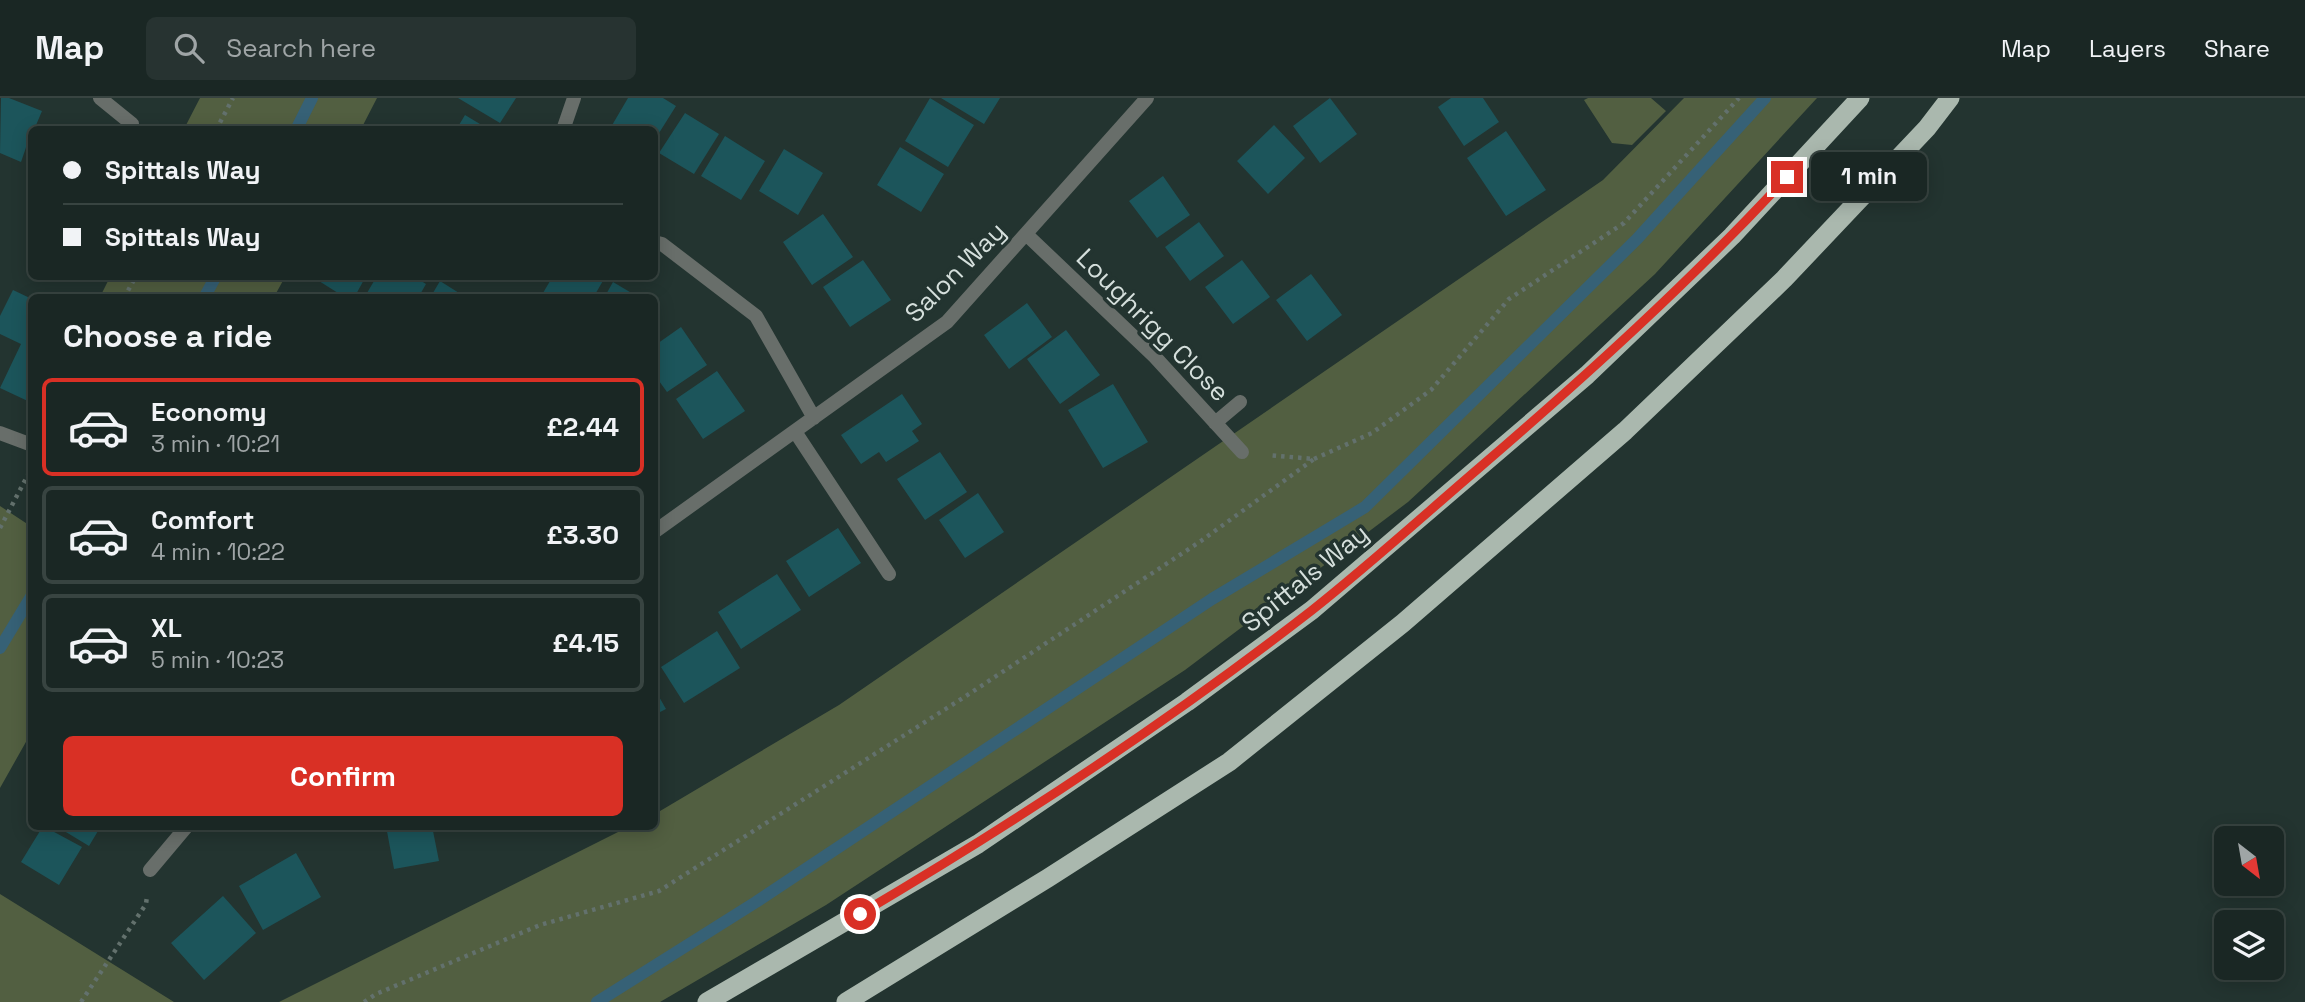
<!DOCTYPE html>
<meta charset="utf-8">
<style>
:root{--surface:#1a2724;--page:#273331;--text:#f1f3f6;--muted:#9fa5a6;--line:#384441;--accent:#d93025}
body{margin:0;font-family:"Space Grotesk",sans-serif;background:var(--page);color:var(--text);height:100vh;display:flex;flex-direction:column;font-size:26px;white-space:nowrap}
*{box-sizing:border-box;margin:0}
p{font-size:23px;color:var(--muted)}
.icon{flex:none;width:38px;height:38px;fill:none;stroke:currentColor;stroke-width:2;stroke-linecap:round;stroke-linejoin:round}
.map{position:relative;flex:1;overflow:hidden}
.drawer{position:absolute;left:28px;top:196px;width:630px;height:536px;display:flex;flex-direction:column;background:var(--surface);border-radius:10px;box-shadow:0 4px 18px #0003,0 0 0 2px var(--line)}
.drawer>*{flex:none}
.hud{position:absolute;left:28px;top:28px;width:630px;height:154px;border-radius:10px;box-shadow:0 4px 18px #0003,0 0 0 2px var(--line);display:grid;align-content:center;height:154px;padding:0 35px;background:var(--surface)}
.needle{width:46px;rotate:149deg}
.buttons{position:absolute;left:2214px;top:728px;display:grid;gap:14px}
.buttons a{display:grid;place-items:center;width:70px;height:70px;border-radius:10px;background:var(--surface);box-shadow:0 4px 18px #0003,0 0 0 2px var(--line);font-size:35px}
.end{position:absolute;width:32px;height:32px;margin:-16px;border:9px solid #d93025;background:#fff;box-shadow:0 0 0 4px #fff}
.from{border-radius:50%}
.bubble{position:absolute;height:49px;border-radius:10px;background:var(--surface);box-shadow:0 4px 18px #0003,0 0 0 2px var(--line);font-size:23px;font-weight:700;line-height:49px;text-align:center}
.hud b{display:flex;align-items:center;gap:24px;height:66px;font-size:26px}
.hud b+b{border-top:2px solid var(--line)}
.hud i{width:18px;height:18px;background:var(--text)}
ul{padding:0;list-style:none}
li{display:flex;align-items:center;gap:21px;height:98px;margin:0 14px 10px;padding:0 21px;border:4px solid var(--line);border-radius:10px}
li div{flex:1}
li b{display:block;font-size:26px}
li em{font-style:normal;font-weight:700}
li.selected{border-color:var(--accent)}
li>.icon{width:63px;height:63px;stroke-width:1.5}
h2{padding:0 35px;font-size:32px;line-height:84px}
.cta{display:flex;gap:14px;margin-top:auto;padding:14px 35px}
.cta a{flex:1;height:80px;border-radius:10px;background:var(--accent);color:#fff;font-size:28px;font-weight:700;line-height:80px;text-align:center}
header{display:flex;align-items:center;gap:42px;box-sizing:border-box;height:98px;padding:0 35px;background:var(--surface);border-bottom:2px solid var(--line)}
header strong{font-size:33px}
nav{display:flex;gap:38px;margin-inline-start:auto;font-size:24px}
.search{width:490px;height:63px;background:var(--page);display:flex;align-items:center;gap:18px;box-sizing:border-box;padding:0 24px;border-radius:10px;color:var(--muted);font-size:26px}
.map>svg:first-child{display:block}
</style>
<header>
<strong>Map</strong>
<div class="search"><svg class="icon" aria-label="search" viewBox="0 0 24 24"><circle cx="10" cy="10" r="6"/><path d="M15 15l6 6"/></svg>Search here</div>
<nav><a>Map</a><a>Layers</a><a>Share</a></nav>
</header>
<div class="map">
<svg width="2305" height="904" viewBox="0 0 2305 904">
<rect width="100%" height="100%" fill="#233430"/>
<path fill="#525f41" d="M200,0H377L361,31H184Z
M1588,0H1651L1666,13L1632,47L1612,45L1584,2Z
M1684,0H1817L1655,176L1408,404L1185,572L826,807L660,904H279L630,728H654L655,716L839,607L1603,82Z
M110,179V178L285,179L274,199H100Z
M0,408L32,429L31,635L0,690Z
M0,796L174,904H0Z"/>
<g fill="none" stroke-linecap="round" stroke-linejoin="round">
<path stroke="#366176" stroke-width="12" d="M296,32L312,0
M204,200L216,178
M0,550L32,497
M597,904L756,804L1212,501L1365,409L1637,141L1765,0"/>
</g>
<path fill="#1c555b" d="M1,0H9L42,13L34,32H32L21,64L0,55Z
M458,0H516L500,25Z
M628,0H663L676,8L654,43V32H616L611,29Z
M930,0L974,27L948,69L905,43Z
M941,0H1000L984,26Z
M1330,0L1357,36L1320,65L1293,28Z
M1451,0H1483L1499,24L1464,48L1438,9Z
M685,15L719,36L694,76L659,55Z
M465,17L490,32H456Z
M1274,27L1305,60L1268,96L1237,63Z
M1506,33L1546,92L1506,118L1467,60Z
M725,38L765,63L741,102L701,78Z
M900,49L944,76L921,114L877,87Z
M784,51L823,75L798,117L759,93Z
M1163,78L1190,117L1157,140L1129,103Z
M823,116L853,159L812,187L783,144Z
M1199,124L1224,158L1190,183L1165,149Z
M863,162L891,202L850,229L823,189Z
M1242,162L1270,199L1233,226L1205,189Z
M1311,176L1342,217L1307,243L1276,202Z
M311,178H366L354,200H346Z
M377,178H413L426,186L418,200H364Z
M553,178H600L604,181L593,200H540Z
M440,183L467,200H430Z
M613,184L640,200H604Z
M13,192L32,201V305L0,290L21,246L0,236V218Z
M1027,205L1052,239L1009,271L984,237Z
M681,229L707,267L667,294L654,276V248Z
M1066,232L1100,277L1060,306L1027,261Z
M717,273L745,313L703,341L676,301Z
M1113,286L1148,344L1103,370L1068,312Z
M902,296L922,326L912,333L919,343L886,364L879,354L861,366L841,337Z
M940,354L967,394L925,422L897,381Z
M978,395L1004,434L965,460L939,422Z
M838,430L861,465L809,499L786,463Z
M777,476L801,512L741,551L718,514Z
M717,533L740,570L684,605L661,569Z
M654,590L666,611L654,617Z
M43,728L82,749L59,787L21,764Z
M56,728H101L89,748Z
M386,728H432L439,763L394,771Z
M296,755L321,799L263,832L239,788Z
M223,798L256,835L204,882L171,845Z"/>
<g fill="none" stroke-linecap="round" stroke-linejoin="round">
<path stroke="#63716d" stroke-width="4.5" stroke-dasharray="3.5 5" stroke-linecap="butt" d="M216,32L233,0
M124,200L136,178
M1314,361L1372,335L1431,292L1509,201L1624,125L1739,0
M0,430L31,371
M81,904L146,806L147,798
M364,904L376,896L540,827L659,793L966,598L1201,443L1314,361L1268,357"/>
<path stroke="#686e6a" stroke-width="14" d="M100,0L132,26
M563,32L574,0
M1027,137L1155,259L1242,354
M654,144L662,146L756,218L814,320
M1215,325L1240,304
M0,335L32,347
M796,335L889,476
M654,434L947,224L1147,0
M150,772L187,728"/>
<path stroke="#aab8ae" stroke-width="19" d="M707,904L978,746L1187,604L1312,512L1587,277L1732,138L1860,0
M846,904L1048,780L1229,664L1403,525L1625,333L1784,181L1927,30L1950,0"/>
</g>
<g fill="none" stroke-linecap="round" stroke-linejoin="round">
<path stroke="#d93025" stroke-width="9" d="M860,816C1016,724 1168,624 1311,513C1368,468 1423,418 1479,370C1586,278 1691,183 1787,79"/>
</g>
<g text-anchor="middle" stroke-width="7" stroke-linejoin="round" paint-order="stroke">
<g font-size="26" fill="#d5dfdc" stroke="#233430">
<text transform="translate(955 174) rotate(-45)" y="9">Salon Way</text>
<text transform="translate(1153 227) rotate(45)" y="9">Loughrigg Close</text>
<text transform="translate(1305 480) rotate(-39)" y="9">Spittals Way</text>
</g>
</g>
</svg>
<div class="buttons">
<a><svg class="needle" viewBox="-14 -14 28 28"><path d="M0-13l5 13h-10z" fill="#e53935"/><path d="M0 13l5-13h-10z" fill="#9fa5a6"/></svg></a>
<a><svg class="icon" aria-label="layers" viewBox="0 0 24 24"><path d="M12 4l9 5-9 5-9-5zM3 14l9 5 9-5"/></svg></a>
</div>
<i class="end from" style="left:860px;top:816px"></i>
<i class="end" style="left:1787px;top:79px"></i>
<div class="bubble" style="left:1811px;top:54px;width:116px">1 min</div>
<div class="hud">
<b><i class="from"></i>Spittals Way</b>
<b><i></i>Spittals Way</b>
</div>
<section class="drawer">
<h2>Choose a ride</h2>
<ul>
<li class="selected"><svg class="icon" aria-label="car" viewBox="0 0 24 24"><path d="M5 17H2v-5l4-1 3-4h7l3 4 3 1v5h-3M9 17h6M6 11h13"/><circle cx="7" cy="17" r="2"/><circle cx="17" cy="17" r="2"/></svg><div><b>Economy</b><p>3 min · 10:21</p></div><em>£2.44</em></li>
<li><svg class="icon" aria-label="car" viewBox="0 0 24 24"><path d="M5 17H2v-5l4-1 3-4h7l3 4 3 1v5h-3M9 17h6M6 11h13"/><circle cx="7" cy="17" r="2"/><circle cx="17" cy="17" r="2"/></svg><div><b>Comfort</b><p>4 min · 10:22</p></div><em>£3.30</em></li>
<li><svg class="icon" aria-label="car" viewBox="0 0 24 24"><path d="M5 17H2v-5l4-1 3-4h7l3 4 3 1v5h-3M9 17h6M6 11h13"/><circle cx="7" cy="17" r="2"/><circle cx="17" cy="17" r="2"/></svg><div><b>XL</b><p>5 min · 10:23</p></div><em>£4.15</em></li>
</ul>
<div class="cta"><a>Confirm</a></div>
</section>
</div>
